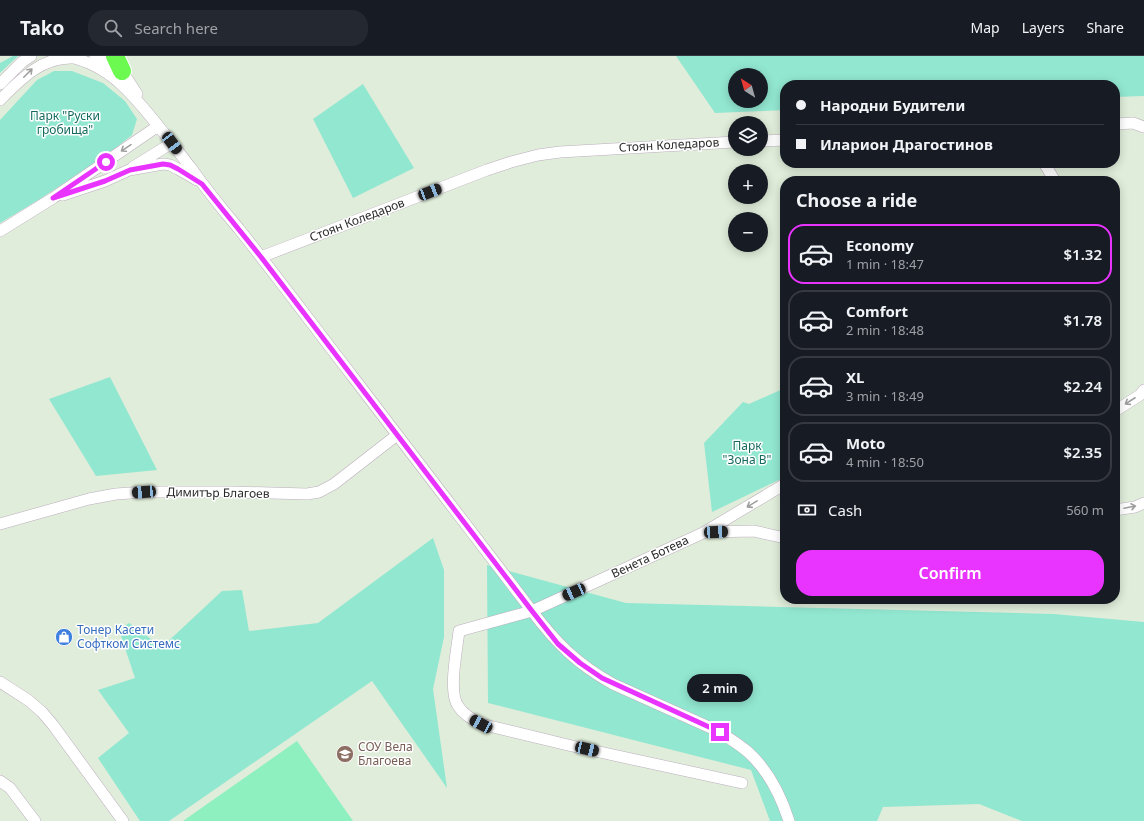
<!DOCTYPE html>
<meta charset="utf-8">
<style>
:root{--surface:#171b24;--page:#242831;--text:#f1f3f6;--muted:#9ea1a6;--line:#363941;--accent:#e934ff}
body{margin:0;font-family:"Noto Sans",sans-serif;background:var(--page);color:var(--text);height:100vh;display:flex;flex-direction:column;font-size:15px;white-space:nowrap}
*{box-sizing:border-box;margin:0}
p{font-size:13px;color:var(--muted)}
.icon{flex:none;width:22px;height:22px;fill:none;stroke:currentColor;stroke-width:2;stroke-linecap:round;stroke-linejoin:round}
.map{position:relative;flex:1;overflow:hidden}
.sheet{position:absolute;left:780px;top:120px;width:340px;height:428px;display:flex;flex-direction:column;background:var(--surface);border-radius:16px;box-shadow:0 2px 10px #0003}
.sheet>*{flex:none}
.guide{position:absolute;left:780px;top:24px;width:340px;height:88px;border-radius:16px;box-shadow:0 2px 10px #0003;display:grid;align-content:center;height:88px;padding:0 16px;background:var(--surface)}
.needle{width:26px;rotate:323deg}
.fabs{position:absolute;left:728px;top:12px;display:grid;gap:8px}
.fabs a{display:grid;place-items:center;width:40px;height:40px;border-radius:50%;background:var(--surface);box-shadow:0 2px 10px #0003;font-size:20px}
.end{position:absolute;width:18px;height:18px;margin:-9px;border:5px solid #e934ff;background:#fff;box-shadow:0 0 0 2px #fff}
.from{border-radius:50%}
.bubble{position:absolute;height:28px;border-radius:14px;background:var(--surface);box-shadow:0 2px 10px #0003;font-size:13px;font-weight:600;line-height:28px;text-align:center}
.car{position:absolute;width:12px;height:24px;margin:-12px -6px;border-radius:5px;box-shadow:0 0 3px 1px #0007;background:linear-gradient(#222 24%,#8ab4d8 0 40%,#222 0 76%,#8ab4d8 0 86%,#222 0)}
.guide b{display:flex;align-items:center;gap:14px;height:38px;font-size:15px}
.guide b+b{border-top:1px solid var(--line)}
.guide i{width:10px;height:10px;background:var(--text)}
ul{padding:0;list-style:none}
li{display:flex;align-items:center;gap:12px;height:60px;margin:0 8px 6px;padding:0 8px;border:2px solid var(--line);border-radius:16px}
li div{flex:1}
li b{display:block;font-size:15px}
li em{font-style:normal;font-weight:600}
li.on{border-color:var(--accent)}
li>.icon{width:36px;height:36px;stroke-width:1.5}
h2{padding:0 16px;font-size:18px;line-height:48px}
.pay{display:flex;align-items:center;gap:10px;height:44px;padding:0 16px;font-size:15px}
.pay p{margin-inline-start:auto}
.primary-button{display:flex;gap:8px;margin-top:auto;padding:8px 16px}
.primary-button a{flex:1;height:46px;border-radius:16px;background:var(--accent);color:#fff;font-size:16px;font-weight:600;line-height:46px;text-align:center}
header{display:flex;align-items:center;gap:24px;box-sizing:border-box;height:56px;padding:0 20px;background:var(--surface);border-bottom:1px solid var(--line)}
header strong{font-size:19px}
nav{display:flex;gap:22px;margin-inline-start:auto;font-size:14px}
.search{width:280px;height:36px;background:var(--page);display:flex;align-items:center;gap:10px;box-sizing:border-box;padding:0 14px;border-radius:16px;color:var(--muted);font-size:15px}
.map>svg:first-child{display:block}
</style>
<header>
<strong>Tako</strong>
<div class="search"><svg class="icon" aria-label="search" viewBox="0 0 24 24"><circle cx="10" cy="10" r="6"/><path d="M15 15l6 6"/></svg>Search here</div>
<nav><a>Map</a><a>Layers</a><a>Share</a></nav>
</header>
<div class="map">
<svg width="1144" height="765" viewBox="0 0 1144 765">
<rect width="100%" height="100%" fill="#e0edda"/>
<path fill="#92e7d1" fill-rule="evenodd" d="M13,0H18L0,17V7Z
M676,0H1144V40L1115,41V29H785V54L715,57ZM735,19H761V45H735Z
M54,15H72L103,27L125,45L137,63L132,79L108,98L40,143L0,167V64L37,24Z
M363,28L414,112L353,142L313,63Z
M110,321L157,414L96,420L49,343Z
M785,332V421L712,456L704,387L743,346L749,348Z
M433,482L444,514V581L433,633L447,732L372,625L169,765H140L98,702L129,677L98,634L135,622L119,574L129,567L162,591L222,535L242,534L249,575L318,567Z
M487,509L626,547L1054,558L1144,566V765H1022L979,748L883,751L877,765H770L751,714L488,647Z"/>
<path fill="#8df0be" d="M297,685L353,765H183Z"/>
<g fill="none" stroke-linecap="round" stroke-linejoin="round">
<defs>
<path id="minor" d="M95,0L108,6L122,15L137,38
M0,28L22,6L31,0
M0,44C20,24 42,0 74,2C93,7 112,19 126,33C150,57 170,85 191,112C206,133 222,153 239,173C278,222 315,272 353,321C413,399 472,477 532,555C556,587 577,608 613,628L720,676C730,683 740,689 748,696C768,714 781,740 789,765
M1115,68L1133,67L1144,71
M761,85L785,84
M1044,107L1055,125
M133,111L172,87
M63,139L105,125L129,114L163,108L170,109L178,113L197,124
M0,175L53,142L158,70
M261,201L487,114L511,106L538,99L560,96L735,86
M1115,355L1140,339L1144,334
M1115,454L1135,451L1144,447
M0,468L89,443L116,438L145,436H232L307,438L319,436L334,428L397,379
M706,476L754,475L785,482
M0,626L28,644L42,656L53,669L123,765
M0,725L10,732L35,765
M742,727L572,690L481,668C472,663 464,659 458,650C448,635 457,594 459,575L532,555L703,477L785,428"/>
<path id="primary" d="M115,0L122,15"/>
</defs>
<use href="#minor" stroke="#bcaebe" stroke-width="12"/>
<use href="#primary" stroke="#fff" stroke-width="20"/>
<use href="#minor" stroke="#fff" stroke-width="11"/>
<use href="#primary" stroke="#6cfa51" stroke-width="18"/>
</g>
<defs><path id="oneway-shaft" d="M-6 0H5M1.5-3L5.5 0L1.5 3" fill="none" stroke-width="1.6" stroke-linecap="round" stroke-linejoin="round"/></defs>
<g stroke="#9f9f9f">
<use href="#oneway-shaft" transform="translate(28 17) rotate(-45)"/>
<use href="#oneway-shaft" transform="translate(126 92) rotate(146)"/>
<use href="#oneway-shaft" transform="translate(1130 345) rotate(147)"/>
<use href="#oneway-shaft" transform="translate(752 448) rotate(149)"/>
<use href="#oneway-shaft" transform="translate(1130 451) rotate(-12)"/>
</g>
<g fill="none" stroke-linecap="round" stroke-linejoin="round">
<path stroke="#e934ff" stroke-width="5" d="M106,106L53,142L105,125L130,114L163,108L170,109L178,113L202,128L261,201L532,555L558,588L580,607L602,622L720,676"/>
</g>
<defs>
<symbol id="shop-disc" viewBox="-11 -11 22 22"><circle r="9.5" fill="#3f7fe0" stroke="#fff"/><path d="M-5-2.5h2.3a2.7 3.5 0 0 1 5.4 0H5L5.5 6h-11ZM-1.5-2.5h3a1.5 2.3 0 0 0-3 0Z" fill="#fff"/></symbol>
<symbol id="school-disc" viewBox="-11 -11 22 22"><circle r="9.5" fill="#8d6e63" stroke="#fff"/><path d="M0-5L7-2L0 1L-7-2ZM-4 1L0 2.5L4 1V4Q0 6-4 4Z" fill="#fff"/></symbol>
</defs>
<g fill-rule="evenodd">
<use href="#shop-disc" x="54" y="571" width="20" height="20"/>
<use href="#school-disc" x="335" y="688" width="20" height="20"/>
</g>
<g text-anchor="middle" stroke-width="3" stroke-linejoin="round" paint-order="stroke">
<g font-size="12" fill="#156b60" stroke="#fff">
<text x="65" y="64">Парк "Руски<tspan x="65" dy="14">гробища"</tspan></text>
<text x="747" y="394">Парк<tspan x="747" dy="14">"Зона В"</tspan></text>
</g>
<g font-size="12" fill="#292929" stroke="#fff">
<text transform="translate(669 89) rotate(-3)" y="4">Стоян Коледаров</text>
<text transform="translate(357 164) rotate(-21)" y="4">Стоян Коледаров</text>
<text transform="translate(218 437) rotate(1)" y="4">Димитър Благоев</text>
<text transform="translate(650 501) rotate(-25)" y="4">Венета Ботева</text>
</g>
<g font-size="12" fill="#366cbe" stroke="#fff" text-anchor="start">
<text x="77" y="578">Тонер Касети<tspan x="77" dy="14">Софтком Системс</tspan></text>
</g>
<g font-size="12" fill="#785e54" stroke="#fff" text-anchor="start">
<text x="358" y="695">СОУ Вела<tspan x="358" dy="14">Благоева</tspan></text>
</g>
</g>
</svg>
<div class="fabs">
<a><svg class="needle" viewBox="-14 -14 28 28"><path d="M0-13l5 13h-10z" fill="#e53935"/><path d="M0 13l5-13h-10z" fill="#9ea1a6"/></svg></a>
<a><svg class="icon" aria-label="layers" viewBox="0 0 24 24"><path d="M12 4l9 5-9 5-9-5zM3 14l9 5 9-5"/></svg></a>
<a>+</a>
<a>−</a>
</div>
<i class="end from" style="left:106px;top:106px"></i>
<i class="end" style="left:720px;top:676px"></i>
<div class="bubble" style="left:687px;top:618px;width:66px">2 min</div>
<i class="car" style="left:172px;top:87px;rotate:143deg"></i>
<i class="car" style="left:430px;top:136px;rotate:69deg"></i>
<i class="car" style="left:144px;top:436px;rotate:266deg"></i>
<i class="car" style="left:716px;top:476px;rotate:87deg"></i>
<i class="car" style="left:574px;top:536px;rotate:246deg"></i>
<i class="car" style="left:481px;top:668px;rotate:298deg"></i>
<i class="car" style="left:587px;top:693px;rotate:103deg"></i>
<div class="guide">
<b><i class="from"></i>Народни Будители</b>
<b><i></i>Иларион Драгостинов</b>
</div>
<section class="sheet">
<h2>Choose a ride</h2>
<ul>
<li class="on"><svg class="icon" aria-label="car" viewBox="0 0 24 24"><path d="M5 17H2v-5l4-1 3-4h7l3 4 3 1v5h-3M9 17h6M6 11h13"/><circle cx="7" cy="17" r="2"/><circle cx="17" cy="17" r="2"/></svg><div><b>Economy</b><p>1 min · 18:47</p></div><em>$1.32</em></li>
<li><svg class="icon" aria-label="car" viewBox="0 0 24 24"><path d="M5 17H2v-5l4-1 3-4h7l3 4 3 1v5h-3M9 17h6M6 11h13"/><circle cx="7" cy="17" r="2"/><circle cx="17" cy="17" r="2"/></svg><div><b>Comfort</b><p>2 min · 18:48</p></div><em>$1.78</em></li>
<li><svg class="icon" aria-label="car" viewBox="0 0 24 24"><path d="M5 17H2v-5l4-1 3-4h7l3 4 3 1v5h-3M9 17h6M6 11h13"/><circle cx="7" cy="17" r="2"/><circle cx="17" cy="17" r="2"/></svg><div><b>XL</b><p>3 min · 18:49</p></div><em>$2.24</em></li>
<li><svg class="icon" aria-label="car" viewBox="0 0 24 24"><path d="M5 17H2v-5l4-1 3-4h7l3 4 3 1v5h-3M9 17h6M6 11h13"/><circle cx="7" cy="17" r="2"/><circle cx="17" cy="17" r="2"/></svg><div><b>Moto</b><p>4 min · 18:50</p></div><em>$2.35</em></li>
</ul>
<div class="pay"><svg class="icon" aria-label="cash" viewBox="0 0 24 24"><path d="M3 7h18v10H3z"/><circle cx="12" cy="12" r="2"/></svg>Cash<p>560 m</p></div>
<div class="primary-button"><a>Confirm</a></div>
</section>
</div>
